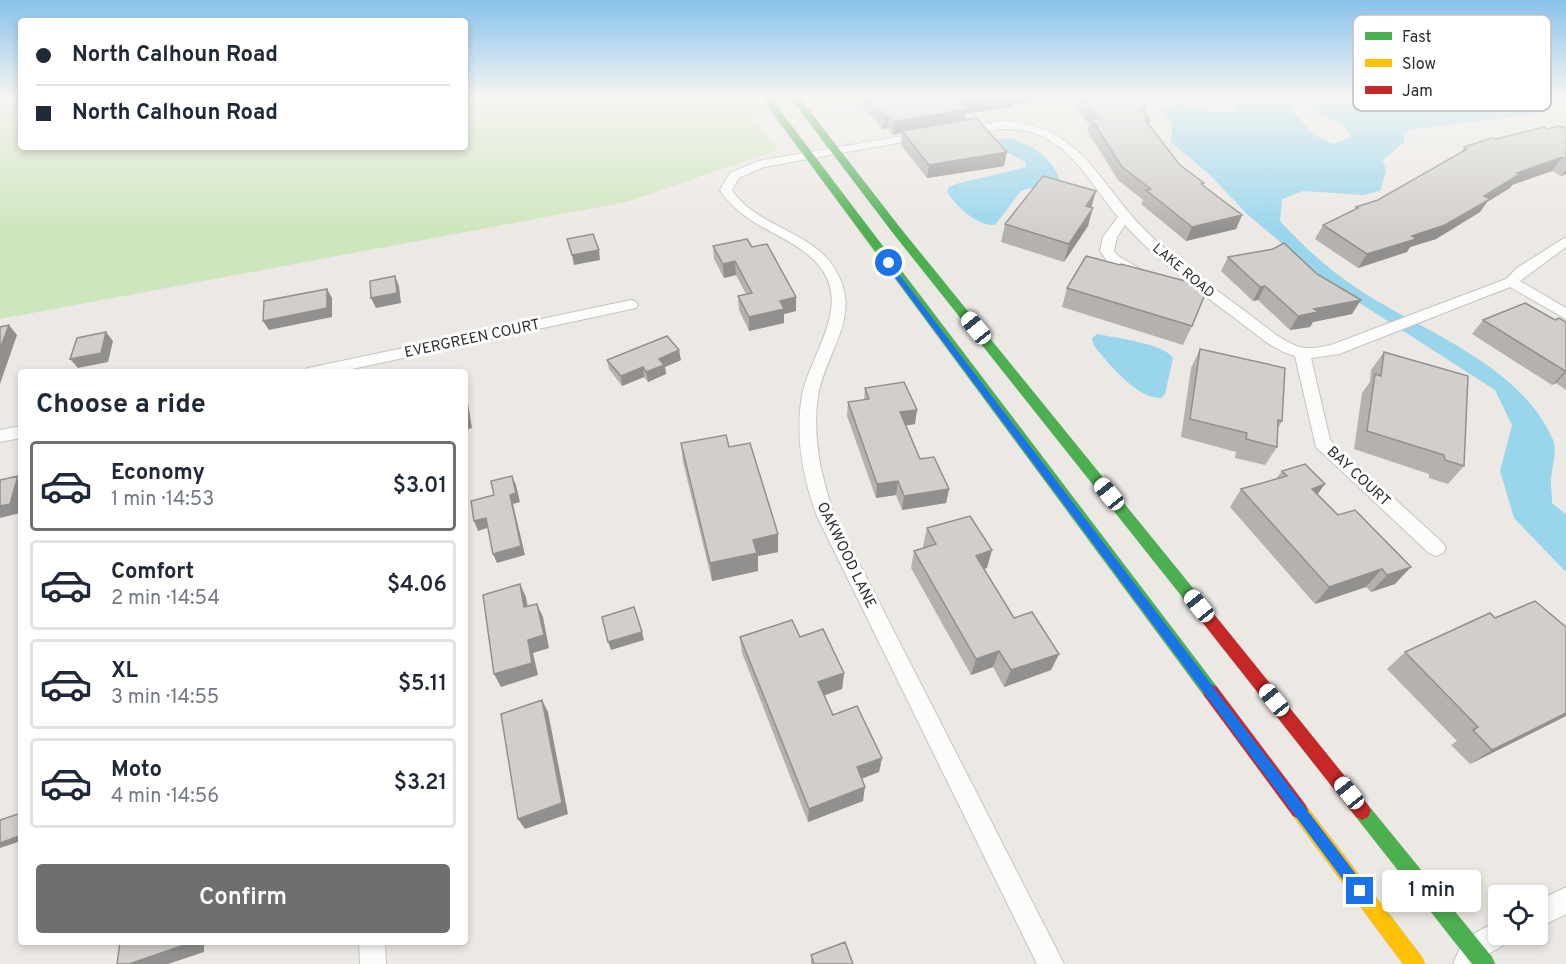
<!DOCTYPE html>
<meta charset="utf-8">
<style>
:root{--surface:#fff;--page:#f2f2f3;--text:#1f2937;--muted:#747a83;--line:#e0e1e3;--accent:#706f6e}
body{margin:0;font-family:Overpass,sans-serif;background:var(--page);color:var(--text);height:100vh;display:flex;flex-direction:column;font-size:22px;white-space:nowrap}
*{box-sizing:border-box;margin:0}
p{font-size:20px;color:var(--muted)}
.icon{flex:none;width:33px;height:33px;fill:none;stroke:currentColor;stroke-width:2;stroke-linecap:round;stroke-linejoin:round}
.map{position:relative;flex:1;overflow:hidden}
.side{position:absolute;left:18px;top:369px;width:450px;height:576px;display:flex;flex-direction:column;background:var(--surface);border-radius:6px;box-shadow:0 3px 9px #0003}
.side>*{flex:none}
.banner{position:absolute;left:18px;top:18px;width:450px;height:132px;border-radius:6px;box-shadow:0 3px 9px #0003;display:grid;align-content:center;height:132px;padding:0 18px;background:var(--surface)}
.controls{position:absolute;left:1488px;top:885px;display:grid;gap:12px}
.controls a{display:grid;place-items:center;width:60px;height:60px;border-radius:6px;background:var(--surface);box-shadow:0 3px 9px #0003;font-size:30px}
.end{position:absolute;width:27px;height:27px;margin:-14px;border:8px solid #1a73e8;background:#fff;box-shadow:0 0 0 3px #fff}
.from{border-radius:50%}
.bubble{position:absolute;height:42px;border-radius:6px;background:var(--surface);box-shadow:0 3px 9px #0003;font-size:20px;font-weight:600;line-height:42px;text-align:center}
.car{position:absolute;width:18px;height:36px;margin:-18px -9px;border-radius:8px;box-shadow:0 0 4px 2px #0007;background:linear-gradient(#fff 24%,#345 0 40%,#fff 0 76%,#345 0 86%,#fff 0)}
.banner b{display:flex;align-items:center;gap:21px;height:57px;font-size:22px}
.banner b+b{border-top:2px solid var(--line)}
.banner i{width:15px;height:15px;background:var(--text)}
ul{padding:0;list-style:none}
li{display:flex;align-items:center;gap:18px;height:90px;margin:0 12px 9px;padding:0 6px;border:3px solid var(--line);border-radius:6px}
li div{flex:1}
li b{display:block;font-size:22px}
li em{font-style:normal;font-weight:600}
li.on{border-color:var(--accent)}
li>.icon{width:54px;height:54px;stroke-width:1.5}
h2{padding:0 18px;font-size:27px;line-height:72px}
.cta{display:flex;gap:12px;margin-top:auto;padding:12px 18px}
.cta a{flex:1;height:69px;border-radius:6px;background:var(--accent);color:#fff;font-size:24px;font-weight:600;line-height:69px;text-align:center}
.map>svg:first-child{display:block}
</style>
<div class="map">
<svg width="1566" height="964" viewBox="0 0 1566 964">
<rect width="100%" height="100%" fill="#ece8e4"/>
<path fill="#cee6be" d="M0,96H21V147H465V96H750L765,117L754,119L777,150L626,202L0,319Z
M811,96H880L819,107Z"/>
<path fill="#99d6ec" d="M1233,96L1294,97V112L1311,133L1333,144L1351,137L1344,125L1314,112L1308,96H1559L1560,100L1535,115L1411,129L1404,134V142L1383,160L1386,172L1380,191L1363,195L1303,191L1282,199L1280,221C1303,246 1327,268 1355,287C1420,331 1520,363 1553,440C1558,451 1551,469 1551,481C1551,488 1552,496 1552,503L1566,514V572L1514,518L1500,471L1512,425L1495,390L1330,284L1247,214L1210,175L1171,142L1172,124L1161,111L1182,103C1200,111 1215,114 1236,111Z
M1009,138C1031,144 1049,155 1059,177L1057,180L1021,191L995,225C977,226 955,206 947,191L949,187L956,184L1026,167L1025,162C1014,156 1003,151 996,140Z
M1097,334C1115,338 1163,343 1173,358L1165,394L1161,398C1137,399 1108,363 1094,346L1092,338Z"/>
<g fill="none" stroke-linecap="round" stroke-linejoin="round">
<defs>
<path id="street" d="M1006,121C1082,128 1096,179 1142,227C1174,260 1212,287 1249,314C1265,326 1280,340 1299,347C1309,350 1320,347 1331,345L1506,279L1517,268L1566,237V247L1520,281L1566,308V319L1510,287L1339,354L1311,358L1330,440L1443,543L1446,548L1443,553L1436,556L1429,553L1316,447L1295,356C1272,350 1255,333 1236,319C1197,290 1158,261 1125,225L1117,237L1114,251L1118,256L1149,274L1142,278L1137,277L1108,262L1100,251L1103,237L1118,217C1093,187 1074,147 1034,133C1009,125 986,131 961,132C956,132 957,132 953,129L955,127Z
M926,132L930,133V137L764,167L739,178L732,190C757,228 814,231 836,271C863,317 825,351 818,397C812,437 821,476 834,514L1064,964H1037L816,514C803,477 796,441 801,402C806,359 850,313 823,271C799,235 747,232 720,190L730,173L758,161Z
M631,300L636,302L638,305L636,308L338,372H305L307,368L313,367Z
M21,426V438L0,442V430Z
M1566,887V914L1538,928V901Z
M1498,921V934H1512C1505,951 1486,949 1480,964H1453L1464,939Z
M359,942H385L386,964H360Z"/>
<path id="fast" d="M760,96H769L1217,687L1219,692L1217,697L1211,700L1205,697Z
M789,96H798L901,229L1209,608L1212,613L1209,618L1204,620L1199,618L893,233Z
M1362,802L1368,805L1492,957L1495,964H1472L1356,817L1353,811L1356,805Z"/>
<path id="slow" d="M1299,801L1305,804L1422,957L1425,964H1403L1293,816L1290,810L1293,804Z"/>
<path id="jam" d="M1204,606L1209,608L1368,805L1371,811L1368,817L1362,820L1356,817L1199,618L1196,613L1199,608Z
M1211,684L1217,687L1305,804L1308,810L1305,816L1299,819L1293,816L1205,697L1203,692L1205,687Z"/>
</defs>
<use href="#street" stroke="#c5c4c5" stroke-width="2"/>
<use href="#fast" stroke="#c5c4c5" stroke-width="1"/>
<use href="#slow" stroke="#c5c4c5" stroke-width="1"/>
<use href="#jam" stroke="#c5c4c5" stroke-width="1"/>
<use href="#street" fill="#fcfcfb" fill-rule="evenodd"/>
<use href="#fast" fill="#4caf50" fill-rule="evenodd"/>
<use href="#slow" fill="#ffc107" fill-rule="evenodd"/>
<use href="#jam" fill="#c62828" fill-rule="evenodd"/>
</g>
<path fill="#b4b1af" d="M861,96H1138L1146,107L1144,113L1150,120L1149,124L1180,165L1204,183L1203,186L1242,215L1236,229L1186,241L1141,204L1143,200L1118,180L1087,131L1089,125L1070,96L1012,105V107L966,114L965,120L1004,166L927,178L901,145L902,133L893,135L887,128L883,129L860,104Z
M1566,128V174L1561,176L1552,171L1512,185L1510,188L1487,202L1480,212L1436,239L1410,247L1407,252L1358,268L1315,239L1323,225L1354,210L1356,207L1378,200L1461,152L1464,147L1496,139L1548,129Z
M1091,207L1088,226L1064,262L1001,242L1005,224Z
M713,246L752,247L796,297V311L784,314V323L749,331L739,310L738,296L746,294L736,275L724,278L714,259Z
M1228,257L1352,314L1313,322L1310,327L1290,330L1258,300L1253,301L1221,271Z
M1067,288L1192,326L1183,345L1062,307Z
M1483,320H1555L1566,322V390L1556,383L1552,385L1472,334Z
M1200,349L1282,421L1278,429L1277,447L1265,465L1235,458L1236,452L1181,437L1191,368Z
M1384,352L1464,466L1448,484L1429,478V474L1354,449L1362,393L1370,382L1371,370Z
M607,360H681L665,367L666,374L648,382L644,377L622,386L609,369Z
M865,388L915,424L905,425L920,459L949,489L946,503L902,510L896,495L876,498L847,416L848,402L864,400Z
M681,443L729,447L778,552L758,556V571L712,581L683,462Z
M1282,471L1318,495L1395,584L1371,592L1366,587L1315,604L1230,507L1241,489L1276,479Z
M927,528L987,568L984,569L1014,618L1059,654L1051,670L1004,687L993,667L971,675L911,568L914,551L924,548L923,546Z
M1495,618L1566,627V716L1470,764L1451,745L1457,741L1387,669L1405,652Z
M740,637H800L844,673L842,689L824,695L833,715L882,758L879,772L862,779L863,801L808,822L742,653Z
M811,955L853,964H811Z"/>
<path fill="#92908e" d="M1001,96H1070L1012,105V107L966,114L965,122L902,131V133L893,135L894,122L960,102Z
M888,115L887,128L883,129L884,116Z
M1007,152L1004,166L927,178L929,165Z
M1562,157L1552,171L1512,185L1510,188L1487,202L1480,212L1436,239L1410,247L1407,252L1358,268L1367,254L1484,196L1517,173Z
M1566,169V174L1561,176Z
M1096,191L1091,209L1086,206Z
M1093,208L1088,226L1064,262L1069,244Z
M1242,215L1236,229L1186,241L1192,227Z
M599,250L600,260L574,265L572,255Z
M735,261L736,275L724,278L723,264Z
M395,276L399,286L401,303L376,308L371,298Z
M1265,286L1258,300L1253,301L1260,287Z
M327,289L332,298V317L269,330L263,321Z
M796,297V311L784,314V323L749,331V317L780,301Z
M1361,300L1352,314L1313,322L1310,327L1290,330L1298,316L1314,309Z
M9,325L17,335L0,384V349Z
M106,332L113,341L108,362L78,368L70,359Z
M679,350L681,360L665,367L666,374L648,382L646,372L659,359Z
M643,367L644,377L622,386L621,376Z
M1566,370V372L1556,383L1552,385Z
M465,384L472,428L465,430Z
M917,410L915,424L898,427L900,412Z
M18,476L21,479V509L20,513L0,518V506Z
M512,476L516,485L520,502L513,504L525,555L497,563L493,554L510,495Z
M898,481L896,495L876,498L877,484Z
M1325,484L1312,502V489Z
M949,489L946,503L902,510L904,496Z
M486,518L490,527L478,531L474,521Z
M778,534V552L758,556V571L712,581L710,563L753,540Z
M992,550L987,568L971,573L976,556Z
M1411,567L1395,584L1371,592L1387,575Z
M1382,569L1366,587L1315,604L1329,587Z
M520,584L526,597L530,620L524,607Z
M537,604L543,617L549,648L533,653L538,675L501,687L494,674L528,640Z
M642,632L644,640L611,650L608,642Z
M999,651L993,667L971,675L976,659Z
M1059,654L1051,670L1004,687L1011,670Z
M844,673L842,689L817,698L818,682Z
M542,700L548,712L568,814L525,829L518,819Z
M1566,713V716L1470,764L1492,750Z
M882,758L879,772L854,781L857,767Z
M865,787L863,801L808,822L809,809Z
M21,826V841L0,848V843Z
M187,942H204V952L168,964H129Z"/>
<path fill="#d1cecb" stroke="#92908e" stroke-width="1.5" d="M866,96H1001L960,102L967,109L894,122L888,115L884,116Z
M1082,96H1138L1146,107L1141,108L1150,120H1145L1180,165L1204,183L1201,184L1242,215L1192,227L1146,190L1151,189L1122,167L1091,118H1097Z
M976,118L1007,152L929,165L902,131Z
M1559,126L1566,128V160L1562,157L1517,173L1520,174L1484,196L1490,199L1445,225L1412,236L1416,239L1367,254L1323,225L1358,208L1356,207L1378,200L1467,149L1464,147L1492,138L1496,139L1544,127L1548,129Z
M1043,176L1096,191L1086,206L1093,208L1069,244L1005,224Z
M593,234L599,250L572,255L567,239Z
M747,239L752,247L767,244L796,297L780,301L784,309L749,317L738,296L752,293L735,261L723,264L713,246Z
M1284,243L1317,274L1361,300L1314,309L1318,312L1298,316L1265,286L1260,287L1228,257L1273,249Z
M1086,256L1120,265L1121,264L1208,287L1192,326L1067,288Z
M395,276L397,293L371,298L370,281Z
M327,289V308L263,321L264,301Z
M1525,303L1555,320L1559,318L1566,322V370L1565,371L1483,320Z
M9,325L0,349V327Z
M106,332L101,353L70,359L77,338Z
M667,336L679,350L659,359L664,365L646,372L643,367L621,376L607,360Z
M1200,349L1285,368L1282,421L1278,420L1277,447L1246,439L1247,433L1190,419Z
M1384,352L1468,376L1464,466L1445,460L1444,455L1367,431L1375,374L1381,376Z
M904,382L917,410L900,412L920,459L934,457L949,489L904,496L898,481L877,484L848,402L869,399L865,388Z
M465,396L468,419H465Z
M726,435L729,447L750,443L778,534L753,540L757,553L710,563L681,443Z
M1305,464L1325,484L1312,489L1338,515L1355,510L1411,567L1387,575L1382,569L1329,587L1241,489L1287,476L1282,471Z
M18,476L10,504L0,506V480Z
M512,476L516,493L510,495L521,546L493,554L486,518L474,521L471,501L494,495L491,481Z
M970,516L992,550L976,556L1014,618L1032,612L1059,654L1011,670L999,651L976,659L914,551L936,544L927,528Z
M520,584L524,607L537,604L544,635L528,640L532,663L494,674L483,595Z
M1535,601L1566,627V713L1492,750L1473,730L1478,727L1405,652L1490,613L1495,618Z
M634,607L642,632L608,642L602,617Z
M792,620L800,637L823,629L844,673L818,682L833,715L857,706L882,758L857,767L865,787L809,809L740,637Z
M542,700L562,803L518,819L501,714Z
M21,813V826L19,836L0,843V820Z
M120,942H187V944L129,964H117Z
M845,942L853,964H814L811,955Z"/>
<linearGradient id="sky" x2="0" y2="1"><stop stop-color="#88c2ea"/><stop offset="0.42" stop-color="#f6f5f3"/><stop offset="1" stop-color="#f6f5f3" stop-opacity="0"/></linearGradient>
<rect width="1566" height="231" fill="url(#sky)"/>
<path fill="#1a73e8" d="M889,261L1365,886L1367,891L1365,896L1360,898L1355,896L886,265L885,263Z"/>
<g text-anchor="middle" stroke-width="6" stroke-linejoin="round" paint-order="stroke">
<g font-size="14" fill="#2e2e2e" stroke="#fff">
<text transform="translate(1184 270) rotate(40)" y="5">LAKE ROAD</text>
</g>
<g font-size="15" fill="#2e2e2e" stroke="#fff">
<text transform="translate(472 338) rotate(-12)" y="5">EVERGREEN COURT</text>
<text transform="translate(1359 476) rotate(43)" y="5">BAY COURT</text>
<text transform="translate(847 555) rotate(64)" y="5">OAKWOOD LANE</text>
</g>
</g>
<rect x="1353" y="15" width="198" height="96" rx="9" fill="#fff" stroke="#c0c0c0" stroke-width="1.5"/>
<rect x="1365" y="32" width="27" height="8" fill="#4caf50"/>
<rect x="1365" y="59" width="27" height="8" fill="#ffc107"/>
<rect x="1365" y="86" width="27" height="8" fill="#c62828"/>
<g font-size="16" fill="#2e2e2e">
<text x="1402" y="42">Fast</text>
<text x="1402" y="69">Slow</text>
<text x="1402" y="96">Jam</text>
</g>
</svg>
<div class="controls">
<a><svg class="icon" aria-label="locate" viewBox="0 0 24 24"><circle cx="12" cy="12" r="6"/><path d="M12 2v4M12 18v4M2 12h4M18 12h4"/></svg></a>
</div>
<i class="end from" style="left:889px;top:263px"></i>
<i class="end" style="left:1360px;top:891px"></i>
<div class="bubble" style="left:1382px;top:870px;width:99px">1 min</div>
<i class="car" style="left:976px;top:328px;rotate:321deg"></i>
<i class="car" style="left:1109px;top:494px;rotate:321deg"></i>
<i class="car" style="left:1199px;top:606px;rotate:321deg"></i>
<i class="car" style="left:1274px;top:700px;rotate:321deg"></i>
<i class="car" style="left:1349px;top:793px;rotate:321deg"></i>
<div class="banner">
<b><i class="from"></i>North Calhoun Road</b>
<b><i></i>North Calhoun Road</b>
</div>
<section class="side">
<h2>Choose a ride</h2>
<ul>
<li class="on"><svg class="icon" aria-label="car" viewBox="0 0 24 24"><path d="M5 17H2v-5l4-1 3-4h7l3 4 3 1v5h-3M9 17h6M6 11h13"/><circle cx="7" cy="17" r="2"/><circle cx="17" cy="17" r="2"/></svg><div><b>Economy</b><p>1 min · 14:53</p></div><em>$3.01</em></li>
<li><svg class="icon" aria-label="car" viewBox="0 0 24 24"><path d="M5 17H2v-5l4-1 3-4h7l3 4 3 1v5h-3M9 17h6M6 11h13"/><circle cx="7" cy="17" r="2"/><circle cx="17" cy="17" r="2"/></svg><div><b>Comfort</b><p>2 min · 14:54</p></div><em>$4.06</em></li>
<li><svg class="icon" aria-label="car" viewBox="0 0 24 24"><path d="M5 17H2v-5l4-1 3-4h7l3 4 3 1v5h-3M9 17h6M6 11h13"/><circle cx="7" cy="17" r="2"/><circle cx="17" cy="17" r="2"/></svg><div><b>XL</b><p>3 min · 14:55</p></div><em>$5.11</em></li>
<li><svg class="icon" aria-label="car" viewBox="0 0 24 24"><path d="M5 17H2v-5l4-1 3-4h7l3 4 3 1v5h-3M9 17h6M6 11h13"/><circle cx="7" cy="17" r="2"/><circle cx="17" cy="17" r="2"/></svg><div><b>Moto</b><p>4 min · 14:56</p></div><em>$3.21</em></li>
</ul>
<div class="cta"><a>Confirm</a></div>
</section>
</div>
